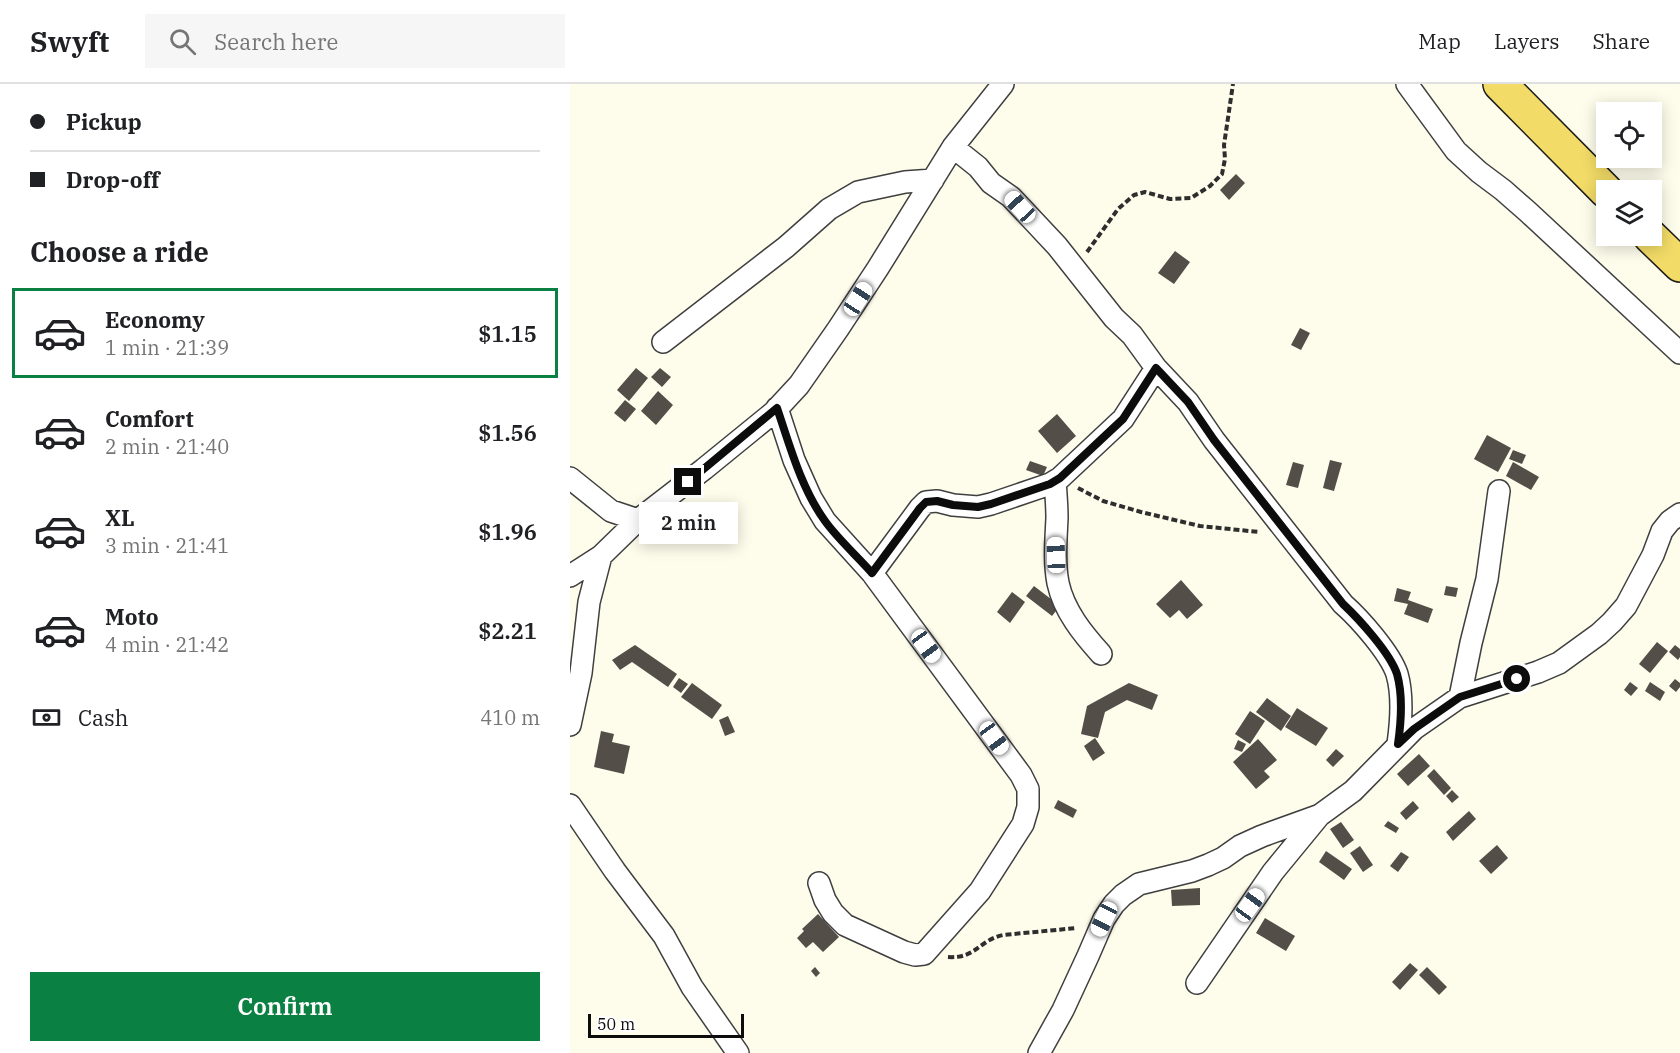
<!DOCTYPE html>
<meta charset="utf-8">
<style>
:root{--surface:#fff;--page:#f6f6f6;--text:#202124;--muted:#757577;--line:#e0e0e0;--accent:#0b8043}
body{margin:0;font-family:"IBM Plex Serif",serif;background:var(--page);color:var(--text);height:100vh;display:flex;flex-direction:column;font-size:22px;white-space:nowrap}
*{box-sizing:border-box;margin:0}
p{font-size:20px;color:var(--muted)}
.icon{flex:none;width:33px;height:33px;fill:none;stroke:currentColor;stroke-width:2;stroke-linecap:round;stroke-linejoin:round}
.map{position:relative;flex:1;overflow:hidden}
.details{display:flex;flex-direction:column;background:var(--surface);width:570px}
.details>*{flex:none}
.banner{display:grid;align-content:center;height:132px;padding:0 30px;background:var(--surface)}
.buttons{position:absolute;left:1026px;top:18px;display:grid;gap:12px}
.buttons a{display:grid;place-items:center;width:66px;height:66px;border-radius:0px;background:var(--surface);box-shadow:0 3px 15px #0003;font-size:30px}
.scale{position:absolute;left:18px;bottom:15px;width:156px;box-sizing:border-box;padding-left:6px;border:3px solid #0c0c0c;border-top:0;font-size:16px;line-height:21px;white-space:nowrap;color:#0c0c0c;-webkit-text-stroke:4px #fff;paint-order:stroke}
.end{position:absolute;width:27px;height:27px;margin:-14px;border:8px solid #0c0c0c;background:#fff;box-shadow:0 0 0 3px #fff}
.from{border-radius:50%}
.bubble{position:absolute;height:42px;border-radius:0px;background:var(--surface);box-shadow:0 3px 15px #0003;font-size:20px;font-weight:600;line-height:42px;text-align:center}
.car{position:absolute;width:18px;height:36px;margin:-18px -9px;border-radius:8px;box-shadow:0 0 4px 2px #0007;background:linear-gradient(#fff 24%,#345 0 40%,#fff 0 76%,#345 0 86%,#fff 0)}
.banner b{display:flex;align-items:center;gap:21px;height:57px;font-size:22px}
.banner b+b{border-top:2px solid var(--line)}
.banner i{width:15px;height:15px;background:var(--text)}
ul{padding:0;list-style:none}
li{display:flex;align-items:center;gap:18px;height:90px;margin:0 12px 9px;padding:0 18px;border:3px solid transparent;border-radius:0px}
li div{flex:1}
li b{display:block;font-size:22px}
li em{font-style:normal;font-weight:600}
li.current{border-color:var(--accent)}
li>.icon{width:54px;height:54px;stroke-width:1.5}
h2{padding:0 30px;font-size:27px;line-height:72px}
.pay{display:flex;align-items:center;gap:15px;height:66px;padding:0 30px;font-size:22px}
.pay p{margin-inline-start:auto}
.cta{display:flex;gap:12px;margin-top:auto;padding:12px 30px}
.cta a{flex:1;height:69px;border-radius:0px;background:var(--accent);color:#fff;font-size:24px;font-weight:600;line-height:69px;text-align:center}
header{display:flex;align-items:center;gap:36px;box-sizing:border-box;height:84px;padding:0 30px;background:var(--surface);border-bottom:2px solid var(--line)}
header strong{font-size:28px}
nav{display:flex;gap:33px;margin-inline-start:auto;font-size:21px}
.search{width:420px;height:54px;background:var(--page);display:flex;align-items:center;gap:15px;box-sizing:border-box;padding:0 21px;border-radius:0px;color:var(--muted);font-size:22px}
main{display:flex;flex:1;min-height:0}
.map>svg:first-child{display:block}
</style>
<header>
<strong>Swyft</strong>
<div class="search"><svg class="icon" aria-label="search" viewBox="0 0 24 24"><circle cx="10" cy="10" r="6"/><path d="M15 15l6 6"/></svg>Search here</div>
<nav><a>Map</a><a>Layers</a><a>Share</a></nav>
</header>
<main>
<section class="details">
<div class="banner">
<b><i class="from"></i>Pickup</b>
<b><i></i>Drop-off</b>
</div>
<h2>Choose a ride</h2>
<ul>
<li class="current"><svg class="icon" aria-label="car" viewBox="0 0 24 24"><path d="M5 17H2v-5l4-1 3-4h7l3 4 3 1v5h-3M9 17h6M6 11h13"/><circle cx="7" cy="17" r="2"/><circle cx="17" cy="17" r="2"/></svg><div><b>Economy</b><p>1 min · 21:39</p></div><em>$1.15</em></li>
<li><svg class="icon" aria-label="car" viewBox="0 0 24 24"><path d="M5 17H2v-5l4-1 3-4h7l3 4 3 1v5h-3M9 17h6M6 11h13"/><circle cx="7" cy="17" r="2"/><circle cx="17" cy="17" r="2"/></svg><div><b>Comfort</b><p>2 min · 21:40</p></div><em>$1.56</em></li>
<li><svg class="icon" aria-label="car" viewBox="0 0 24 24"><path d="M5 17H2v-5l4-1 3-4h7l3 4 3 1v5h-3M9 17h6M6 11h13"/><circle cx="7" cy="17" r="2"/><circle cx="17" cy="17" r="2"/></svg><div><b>XL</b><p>3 min · 21:41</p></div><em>$1.96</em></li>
<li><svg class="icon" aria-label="car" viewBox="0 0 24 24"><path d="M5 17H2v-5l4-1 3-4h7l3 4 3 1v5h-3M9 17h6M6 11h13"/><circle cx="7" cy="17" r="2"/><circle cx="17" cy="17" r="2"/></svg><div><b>Moto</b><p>4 min · 21:42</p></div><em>$2.21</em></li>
</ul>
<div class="pay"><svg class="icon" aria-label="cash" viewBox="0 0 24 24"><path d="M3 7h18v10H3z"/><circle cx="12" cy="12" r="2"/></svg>Cash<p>410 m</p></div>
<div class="cta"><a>Confirm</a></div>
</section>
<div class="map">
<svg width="1110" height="969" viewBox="0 0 1110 969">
<rect width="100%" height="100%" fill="#fefceb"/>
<path fill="#544e49" d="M666,90L675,99L659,116L650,106Z
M605,167L620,178L604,200L588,189Z
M730,244L740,249L731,266L721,261Z
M66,284L78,294L59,317L47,306Z
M90,284L101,293L92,303L81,293Z
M88,307L103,321L86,341L71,327Z
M55,316L66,325L55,338L44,329Z
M487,330L506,352L487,369L468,347Z
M917,351L941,364L928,388L904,375Z
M943,366L956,371L952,380L939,375Z
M760,376L772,379L764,407L753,404Z
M460,377L477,383L473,392L456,386Z
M723,378L734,381L728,404L716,401Z
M943,378L969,393L961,406L936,392Z
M611,496L633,521L617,535L609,526L600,534L586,520Z
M464,502L490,522L482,532L456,512Z
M876,502L888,504L886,513L874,511Z
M827,504L841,508L838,516L863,525L858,539L834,530L838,520L824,517Z
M442,508L455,518L440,539L427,528Z
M1087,558L1098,567L1080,589L1069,580Z
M65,561L107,590L98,603L62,578L50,586L42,576Z
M1105,561L1110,565V573L1108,576L1099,568Z
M109,594L118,600L111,609L103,603Z
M1105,595L1110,599V603L1106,608L1099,602Z
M1060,598L1068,604L1061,612L1054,606Z
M1080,598L1095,608L1090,617L1075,607Z
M122,599L152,621L142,635L111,613Z
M559,599L588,611L582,626L557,616L535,628L528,654L511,650L517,622Z
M697,614L721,632L711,647L686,628Z
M727,624L758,644L746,662L715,643Z
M680,627L695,637L680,660L665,650Z
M158,632L165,648L155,652L149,636Z
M31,647L44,650L42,658L60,662L54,690L24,683Z
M525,654L535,669L523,677L514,662Z
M688,655L707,676L694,687L700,693L686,705L663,678Z
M668,656L676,660L672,668L664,665Z
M766,665L774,672L763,683L756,676Z
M849,670L860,682L838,702L827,690Z
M864,685L881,704L874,711L857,692Z
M882,706L889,713L882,719L876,712Z
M488,716L507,726L503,734L484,724Z
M843,717L849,724L836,736L830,729Z
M899,727L906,735L883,757L876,748Z
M818,737L829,744L826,749L814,742Z
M771,738L784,756L773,764L760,745Z
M927,761L938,774L921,790L909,777Z
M790,762L803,781L793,788L780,769Z
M756,767L782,785L774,796L749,778Z
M831,768L839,773L828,788L820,782Z
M630,804V821L602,822L601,806Z
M248,830L269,853L253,868L243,858L236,864L227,854L234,847L232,845Z
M695,834L725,852L716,867L686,849Z
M840,879L848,886L830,906L822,898Z
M245,883L250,889L246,893L241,887Z
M857,883L877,903L869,911L849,891Z"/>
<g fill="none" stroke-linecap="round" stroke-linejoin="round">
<defs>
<path id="minor" d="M837,0L886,67L909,88L933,106L957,127L1110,269
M383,63L408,83L421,99L441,113L487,162L544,234L562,251L586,284L618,318L644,356L773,520C790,535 820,569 827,590C833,611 831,639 828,660
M93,258L216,163L259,125L288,108L335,98L363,96
M207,324L224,376L241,414L255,437L302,489L451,691L458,705V723L453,740L410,807L354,870L345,871L334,868L275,841L263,829L255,816L249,799
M0,394L41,427L68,436
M485,397C486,410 487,422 487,434C486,456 484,478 488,499C494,527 513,550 531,570
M302,489L350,424L356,418L367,417L383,421L408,423L421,420L480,400L490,394L553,335L586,284
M0,492L31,472L68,436L134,385L204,328L229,301L268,245L308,184L383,63L433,0
M890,613L901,559L917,495L929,407
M0,641L11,589L19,518L31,472
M0,721L45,787L94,852L122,903L168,969
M627,899L703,788L749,732
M469,969L493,926L518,872L534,835L544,820L553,811L569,800L622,787L638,781L653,774L670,762L692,752L750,731L783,707L844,645L890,613L968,588L989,579L1029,550L1042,538L1056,522L1083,471L1092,447L1100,437L1110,430"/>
<path id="primary" d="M930,0L1036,107
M1080,152L1110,181"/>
</defs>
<use href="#minor" stroke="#3f3f3f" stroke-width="24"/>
<use href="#primary" stroke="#1d1d1d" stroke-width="36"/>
<path stroke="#2e2e2e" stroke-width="4" stroke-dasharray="6 3" stroke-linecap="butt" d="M517,168L548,125L564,111L575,108L600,115L621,114L640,102L652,90L655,75L654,61L663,0
M508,404L533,417L571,428L630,442L689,448
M378,873C406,875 409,856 433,851L507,844"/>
<use href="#minor" stroke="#fff" stroke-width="21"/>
<use href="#primary" stroke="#f2db67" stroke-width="33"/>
</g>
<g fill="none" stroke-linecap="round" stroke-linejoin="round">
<path stroke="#0c0c0c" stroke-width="8" d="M118,398L207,324C220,362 231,404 255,437C267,454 288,473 302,489L350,424L356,418L367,417L383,421L408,423L421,420L480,400L490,394L553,335L586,284L618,318L644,356L773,520C789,535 820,569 827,590C833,611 831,639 828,660L844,645L890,613L947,595"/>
</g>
</svg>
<div class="buttons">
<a><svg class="icon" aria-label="locate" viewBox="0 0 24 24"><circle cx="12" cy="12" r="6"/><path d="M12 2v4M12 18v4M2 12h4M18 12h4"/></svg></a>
<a><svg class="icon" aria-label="layers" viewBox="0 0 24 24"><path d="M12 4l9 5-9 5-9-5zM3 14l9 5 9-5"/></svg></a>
</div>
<div class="scale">50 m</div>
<i class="end from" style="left:947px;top:595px"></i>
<i class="end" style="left:118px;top:398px"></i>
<div class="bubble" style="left:69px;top:418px;width:99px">2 min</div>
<i class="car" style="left:450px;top:123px;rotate:317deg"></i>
<i class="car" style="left:288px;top:215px;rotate:33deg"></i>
<i class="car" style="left:486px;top:471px;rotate:358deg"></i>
<i class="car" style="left:356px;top:562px;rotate:144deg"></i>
<i class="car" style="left:424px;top:654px;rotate:144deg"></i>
<i class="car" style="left:680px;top:821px;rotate:36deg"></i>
<i class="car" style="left:534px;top:835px;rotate:206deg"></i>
</div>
</main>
